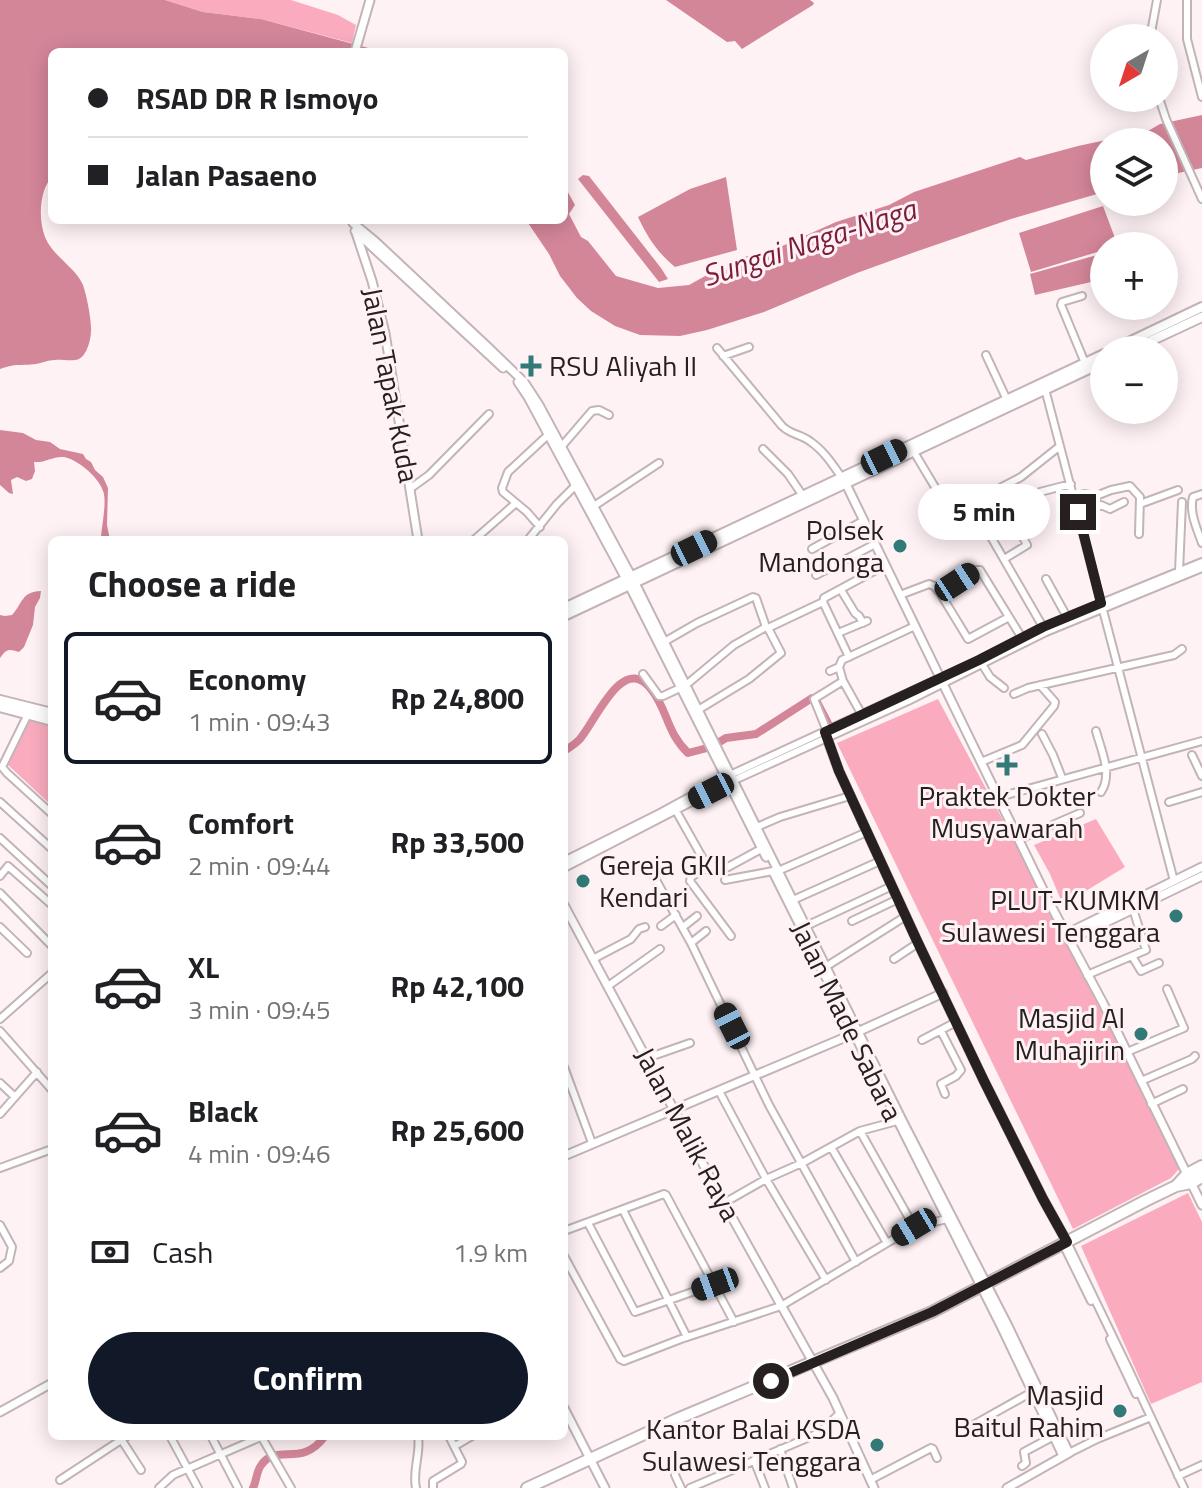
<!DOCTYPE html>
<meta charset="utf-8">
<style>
:root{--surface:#fff;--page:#f2f2f2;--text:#202124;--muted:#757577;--line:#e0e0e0;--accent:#111827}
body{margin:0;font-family:"Titillium Web",sans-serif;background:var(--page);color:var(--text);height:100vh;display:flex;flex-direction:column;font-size:30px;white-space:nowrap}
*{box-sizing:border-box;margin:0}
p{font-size:26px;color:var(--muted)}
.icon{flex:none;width:44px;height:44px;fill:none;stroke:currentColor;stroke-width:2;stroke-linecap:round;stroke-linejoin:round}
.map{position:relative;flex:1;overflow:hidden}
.drawer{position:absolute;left:48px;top:536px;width:520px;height:904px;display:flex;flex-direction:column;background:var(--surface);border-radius:12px;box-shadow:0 4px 20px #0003}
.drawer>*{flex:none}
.hud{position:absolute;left:48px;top:48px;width:520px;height:176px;border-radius:12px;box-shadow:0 4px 20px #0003;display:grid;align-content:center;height:176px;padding:0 40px;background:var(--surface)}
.needle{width:52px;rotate:219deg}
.fabs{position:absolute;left:1090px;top:24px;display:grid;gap:16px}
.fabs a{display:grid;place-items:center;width:88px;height:88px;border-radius:50%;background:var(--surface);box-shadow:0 4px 20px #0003;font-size:40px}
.end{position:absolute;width:36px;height:36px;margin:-18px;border:10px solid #262021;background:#fff;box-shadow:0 0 0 4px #fff}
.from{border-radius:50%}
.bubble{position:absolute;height:56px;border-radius:28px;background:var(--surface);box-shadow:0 4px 20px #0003;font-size:26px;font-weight:700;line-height:56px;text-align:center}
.car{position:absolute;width:24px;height:48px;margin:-24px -12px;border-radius:10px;box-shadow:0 0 6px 2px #0007;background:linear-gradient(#222 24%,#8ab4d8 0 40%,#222 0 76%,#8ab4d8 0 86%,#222 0)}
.hud b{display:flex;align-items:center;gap:28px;height:76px;font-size:30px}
.hud b+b{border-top:2px solid var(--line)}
.hud i{width:20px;height:20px;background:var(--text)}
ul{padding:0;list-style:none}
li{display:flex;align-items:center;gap:24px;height:132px;margin:0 16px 12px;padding:0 24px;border:4px solid transparent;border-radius:12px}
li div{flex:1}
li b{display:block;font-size:30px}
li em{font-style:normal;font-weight:700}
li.on{border-color:var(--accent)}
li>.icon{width:72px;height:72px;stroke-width:1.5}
h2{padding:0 40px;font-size:36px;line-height:96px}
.pay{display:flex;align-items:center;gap:20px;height:88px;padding:0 40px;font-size:30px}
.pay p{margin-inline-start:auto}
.button{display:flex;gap:16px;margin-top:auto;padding:16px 40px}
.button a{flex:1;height:92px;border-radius:48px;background:var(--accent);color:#fff;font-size:32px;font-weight:700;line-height:92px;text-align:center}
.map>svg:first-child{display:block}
</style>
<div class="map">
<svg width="1202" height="1488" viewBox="0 0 1202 1488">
<rect width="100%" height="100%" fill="#fff2f5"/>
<path fill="#faacbe" d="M165,0H291L338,15L356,25L352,43L261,19L203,12Z
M938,699L1064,934L1179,1169L1171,1178L1073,1229L837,743Z
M29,718L52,724V806L7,764Z
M1096,819L1125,867L1063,905L1050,874L1034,845Z
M1188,1193L1202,1222V1382L1151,1404L1081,1246Z"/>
<path fill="#d48699" d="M0,0H165L203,12L261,19L383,52H52V177C38,191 37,229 50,246C58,258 76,270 82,283C86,290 92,323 91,331C91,339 87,355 79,359C72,362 62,359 55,360C48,360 42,363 36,364C21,366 16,363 0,369Z
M666,0H810L814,3L813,5L742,49L735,41L727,42Z
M1202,115V168L1164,176V142H1104V192L1011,219L915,252L857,273L764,312L707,330L680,336L640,335L615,326L591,311L577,298L560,276L549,254L526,220H564V185L575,205L569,214L581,237L588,241L616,276L658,288L689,285L707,275L733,268L745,257L753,254L760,256L836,222L889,205L914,192L1020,157L1026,160L1078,146L1148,131L1160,124Z
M583,175L589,176L661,268L668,279L659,282L578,179Z
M726,177L737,250L675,267C657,252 648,238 638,217L690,189Z
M1103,206L1118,246H1104V250L1031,272L1019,233Z
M1104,253V279L1035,295L1030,274Z
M0,430L23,433L36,440L50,442L60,449L83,454L86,459L91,462L95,470L103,477L108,488L107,525L110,540H101V537C102,524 106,507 104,494C101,479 79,460 64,457C53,456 45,463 34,462L35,471L32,479L26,481L17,477L11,480L13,494L9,493L0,485Z
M41,591L40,598L35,607L33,625L24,647L19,652C9,649 7,648 0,658V615L5,616L12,615C23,603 21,592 41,591Z"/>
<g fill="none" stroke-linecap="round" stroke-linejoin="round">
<path stroke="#d48699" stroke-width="8" d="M564,751C569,748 575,744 579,740C595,723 622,652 651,689C668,710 666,732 688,753L711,747L726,738L756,734L812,698L817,702L830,727
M253,1488C257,1480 256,1471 262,1464C278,1443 302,1468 325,1436"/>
<defs>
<path id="minor" d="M1187,0V39L1202,97
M1150,38L1157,0
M1159,98L1166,119L1202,199
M1082,296L1062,302L1061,305L1085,363
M717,348L782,426C791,435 801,434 811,442C824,451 833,465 842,478
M986,355L1007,400
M723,356L749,347
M1045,389L1174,881
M562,446L592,411L599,410L609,415
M763,449L788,474L803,496
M914,452L960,529
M411,488L429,475L489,414
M1000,488L974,500L972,504L1043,627
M1040,492L1071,484
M1202,494L1193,497C1189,512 1197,529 1202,543
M1074,497L1084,494L1096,496L1111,490L1130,486L1140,497L1139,534
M1140,504L1178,490
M594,506L659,463
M1078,512L1101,505L1110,509L1124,502
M540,527L527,512L503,492L502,488L508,472L549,434
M474,540L516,503
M528,540L557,504L576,485
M812,549L863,521
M1004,559L1027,545L1000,493V488L1021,477L1060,446
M1179,572L1182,502
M816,575L875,544
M1046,579L1067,617
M841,590L855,613L859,616L863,623
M940,593L968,639L1009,617
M900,595L929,584L934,586L940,593L976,570H980L1022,638
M823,602L849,657
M768,628L823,602L824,598L885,565
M838,633L867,621
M664,642L697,623L753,597L756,598L766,627L768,628L781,653L749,679L698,710
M982,664L990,677L1004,688
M839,667L843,681L862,715
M830,671L839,667L842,660L915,626
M643,674L659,696H663L680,688
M686,685L734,645L766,627
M1014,694L1028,688L1174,655L1182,649
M28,714L2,767L7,773L52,814
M827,731L814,699L843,681
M1096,731C1101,750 1113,774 1101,792
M1042,734L1053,755L1062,778
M1192,755L1202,776
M981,762L1022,745L1054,706L1055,702L1040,685
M999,797L1202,741
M0,802L52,849
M1169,802L1202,792
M675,809L706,864L704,869L691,877L690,881L731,936
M757,827L780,817L850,796
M0,838L52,886
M1020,839L1080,813
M564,861L660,813L730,775L979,660L1043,627L1202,562
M728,867L761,849
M564,868L728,783L908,701L1046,632L1202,568
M778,871L867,832
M652,873L691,943L769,1105L856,1262
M0,876L8,866L52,905
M725,880L773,871
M0,893L52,946
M793,900L880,861
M852,921L898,899
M661,926L676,915
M806,926L892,886
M0,927L27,953
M683,927L697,916
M691,943L706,931
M1132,956L1141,971L1159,963
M593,959L631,939L639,929L645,927
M894,959L918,943
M827,966L906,916
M1087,975L1146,950L1133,909
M608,986L660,949
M0,1019L52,973
M0,1031L52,1090
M941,1031L961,1070L956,1076L941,1084L945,1094
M922,1040L956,1022
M1127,1052L1184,1028L1167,989
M647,1058L690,1043
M564,1067L592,1143
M1141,1081L1192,1059L1195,1056
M0,1083L15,1097
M719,1091L766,1179L826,1280
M1151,1104L1183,1089
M0,1114L37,1072
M860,1131L914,1227
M831,1147L887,1243
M0,1168L52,1149
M724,1203L766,1179L802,1163L860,1131L897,1121
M623,1210L687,1337
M588,1223L635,1312L715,1284
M0,1225L12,1247L9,1261L0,1268
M564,1231L664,1194L666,1195L734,1322
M1067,1242L1128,1368L1184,1488
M1063,1244L1091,1301
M564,1256L620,1359L624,1361L681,1339L781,1306L914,1227L947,1219
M1110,1339L1136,1394
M973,1425L1032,1392
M170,1436L198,1488
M211,1436L238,1488
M261,1436L291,1488
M121,1439L141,1470
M455,1446L472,1436
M780,1449L793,1488
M1069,1453L1097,1439L1151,1417
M754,1460L765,1488
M1022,1466L1026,1463L1024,1452L1054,1436
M675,1475L681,1488
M1178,1476L1202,1465
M60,1480L127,1436
M870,1480L931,1448L933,1449L937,1458
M159,1488L173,1475L263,1436
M416,1488C412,1470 421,1454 418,1436
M433,1488V1481L461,1464L462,1462L449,1436
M690,1488L819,1433L840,1413"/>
<path id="tertiary" d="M355,52L370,0
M353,223L376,242L489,348L524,382L539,405L635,583L903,1122L1007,1324L1069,1453L1007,1488
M355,231L503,368
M356,233L372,281L385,333L418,540
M518,382L528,397L626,579L766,857
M846,484L1049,902L1103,1003L1202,1205
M827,738L839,771L918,943L984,1081L1043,1199L1067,1242
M773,872L1002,1328L1063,1456
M564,905L724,1203L833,1398L874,1488
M1066,934L1202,867
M1069,940L1202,876
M564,1156L853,1034L943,993
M564,1408L605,1488
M0,1412L52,1383"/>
<path id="secondary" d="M1112,350L1202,307
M1131,350L1202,317
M564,608L1104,354
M564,616L1104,362
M0,700L52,713
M0,707L52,721"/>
<path id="trunk" d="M1177,1185L1187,1174L1202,1166
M527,1488L677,1419L932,1312L1145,1201L1176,1186L1191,1183L1202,1177"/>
</defs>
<use href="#minor" stroke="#c2b4b7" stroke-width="10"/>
<use href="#tertiary" stroke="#c2b4b7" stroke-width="11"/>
<use href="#secondary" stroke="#c2b4b7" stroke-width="12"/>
<use href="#trunk" stroke="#c2b4b7" stroke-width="14"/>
<use href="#minor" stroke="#fff" stroke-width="6"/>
<use href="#tertiary" stroke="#fff" stroke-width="7"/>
<use href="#secondary" stroke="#fff" stroke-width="8"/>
<use href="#trunk" stroke="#fff" stroke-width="10"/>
</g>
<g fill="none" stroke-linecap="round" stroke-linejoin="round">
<path stroke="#262021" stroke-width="10" d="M771,1381L932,1312L1067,1242L1043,1199L984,1081L918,943L839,771L825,732L979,660L1043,627L1101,603L1078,512"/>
</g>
<g fill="#317a77" stroke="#fff2f5" stroke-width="3">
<path d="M527 354h8v8h8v8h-8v8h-8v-8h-8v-8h8z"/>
<circle cx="900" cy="546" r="8"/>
<path d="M1003 753h8v8h8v8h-8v8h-8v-8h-8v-8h8z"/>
<circle cx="583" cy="881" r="8"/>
<circle cx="1176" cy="916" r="8"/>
<circle cx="1141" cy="1034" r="8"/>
<circle cx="1120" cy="1411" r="8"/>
<circle cx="877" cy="1445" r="8"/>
</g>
<g text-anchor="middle" stroke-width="6" stroke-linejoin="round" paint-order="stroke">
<g font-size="28" fill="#262021" stroke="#fff2f5" text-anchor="end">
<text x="549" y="376" text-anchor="start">RSU Aliyah II</text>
<text x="884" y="540">Polsek<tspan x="884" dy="32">Mandonga</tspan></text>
<text x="1007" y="806" text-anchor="middle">Praktek Dokter<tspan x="1007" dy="32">Musyawarah</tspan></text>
<text x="599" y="875" text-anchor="start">Gereja GKII<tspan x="599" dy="32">Kendari</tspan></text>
<text x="1160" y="910">PLUT-KUMKM<tspan x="1160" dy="32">Sulawesi Tenggara</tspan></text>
<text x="1125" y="1028">Masjid Al<tspan x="1125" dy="32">Muhajirin</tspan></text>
<text x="1104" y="1405">Masjid<tspan x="1104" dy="32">Baitul Rahim</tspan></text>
<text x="861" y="1439">Kantor Balai KSDA<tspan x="861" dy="32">Sulawesi Tenggara</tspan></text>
</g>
<g font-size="28" fill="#262021" stroke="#fff2f5">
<text transform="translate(391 385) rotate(79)" y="10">Jalan Tapak Kuda</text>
<text transform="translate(847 1021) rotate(64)" y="10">Jalan Made Sabara</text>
<text transform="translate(688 1134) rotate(62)" y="10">Jalan Malik Raya</text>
</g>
<g font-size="30" font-style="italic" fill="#7b1e3e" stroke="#fff2f5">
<text transform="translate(809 243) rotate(-18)" y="10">Sungai Naga-Naga</text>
</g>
</g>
</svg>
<div class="fabs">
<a><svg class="needle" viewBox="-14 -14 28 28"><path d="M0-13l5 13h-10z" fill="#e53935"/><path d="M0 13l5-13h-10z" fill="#757577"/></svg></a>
<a><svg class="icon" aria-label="layers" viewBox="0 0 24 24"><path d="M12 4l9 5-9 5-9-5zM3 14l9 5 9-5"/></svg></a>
<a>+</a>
<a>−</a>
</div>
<i class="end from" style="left:771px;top:1381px"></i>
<i class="end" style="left:1078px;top:512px"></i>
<div class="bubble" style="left:918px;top:484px;width:132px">5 min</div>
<i class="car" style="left:884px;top:457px;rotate:64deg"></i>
<i class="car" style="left:694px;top:548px;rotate:64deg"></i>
<i class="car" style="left:957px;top:582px;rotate:57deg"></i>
<i class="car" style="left:711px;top:791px;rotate:243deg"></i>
<i class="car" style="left:732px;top:1026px;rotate:333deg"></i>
<i class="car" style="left:914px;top:1227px;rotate:239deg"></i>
<i class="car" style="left:715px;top:1284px;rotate:250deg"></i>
<div class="hud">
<b><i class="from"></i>RSAD DR R Ismoyo</b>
<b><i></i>Jalan Pasaeno</b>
</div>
<section class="drawer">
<h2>Choose a ride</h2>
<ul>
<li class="on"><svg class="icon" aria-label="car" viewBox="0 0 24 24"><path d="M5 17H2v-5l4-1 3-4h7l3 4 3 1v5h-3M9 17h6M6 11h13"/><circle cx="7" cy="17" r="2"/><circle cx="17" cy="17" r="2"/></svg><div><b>Economy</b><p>1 min · 09:43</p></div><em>Rp 24,800</em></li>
<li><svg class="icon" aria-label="car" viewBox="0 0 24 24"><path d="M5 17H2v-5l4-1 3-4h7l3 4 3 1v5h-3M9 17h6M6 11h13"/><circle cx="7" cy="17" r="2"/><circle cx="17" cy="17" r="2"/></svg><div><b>Comfort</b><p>2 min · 09:44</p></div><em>Rp 33,500</em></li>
<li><svg class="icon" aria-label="car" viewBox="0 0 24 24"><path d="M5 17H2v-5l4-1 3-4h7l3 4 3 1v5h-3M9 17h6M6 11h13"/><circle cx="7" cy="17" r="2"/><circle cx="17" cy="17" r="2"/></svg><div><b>XL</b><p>3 min · 09:45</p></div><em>Rp 42,100</em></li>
<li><svg class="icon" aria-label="car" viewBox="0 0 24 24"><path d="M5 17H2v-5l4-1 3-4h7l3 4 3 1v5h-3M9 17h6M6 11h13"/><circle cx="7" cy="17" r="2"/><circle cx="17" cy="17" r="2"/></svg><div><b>Black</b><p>4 min · 09:46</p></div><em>Rp 25,600</em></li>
</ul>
<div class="pay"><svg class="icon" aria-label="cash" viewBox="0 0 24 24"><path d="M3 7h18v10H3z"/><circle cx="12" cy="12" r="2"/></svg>Cash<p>1.9 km</p></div>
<div class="button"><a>Confirm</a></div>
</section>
</div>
